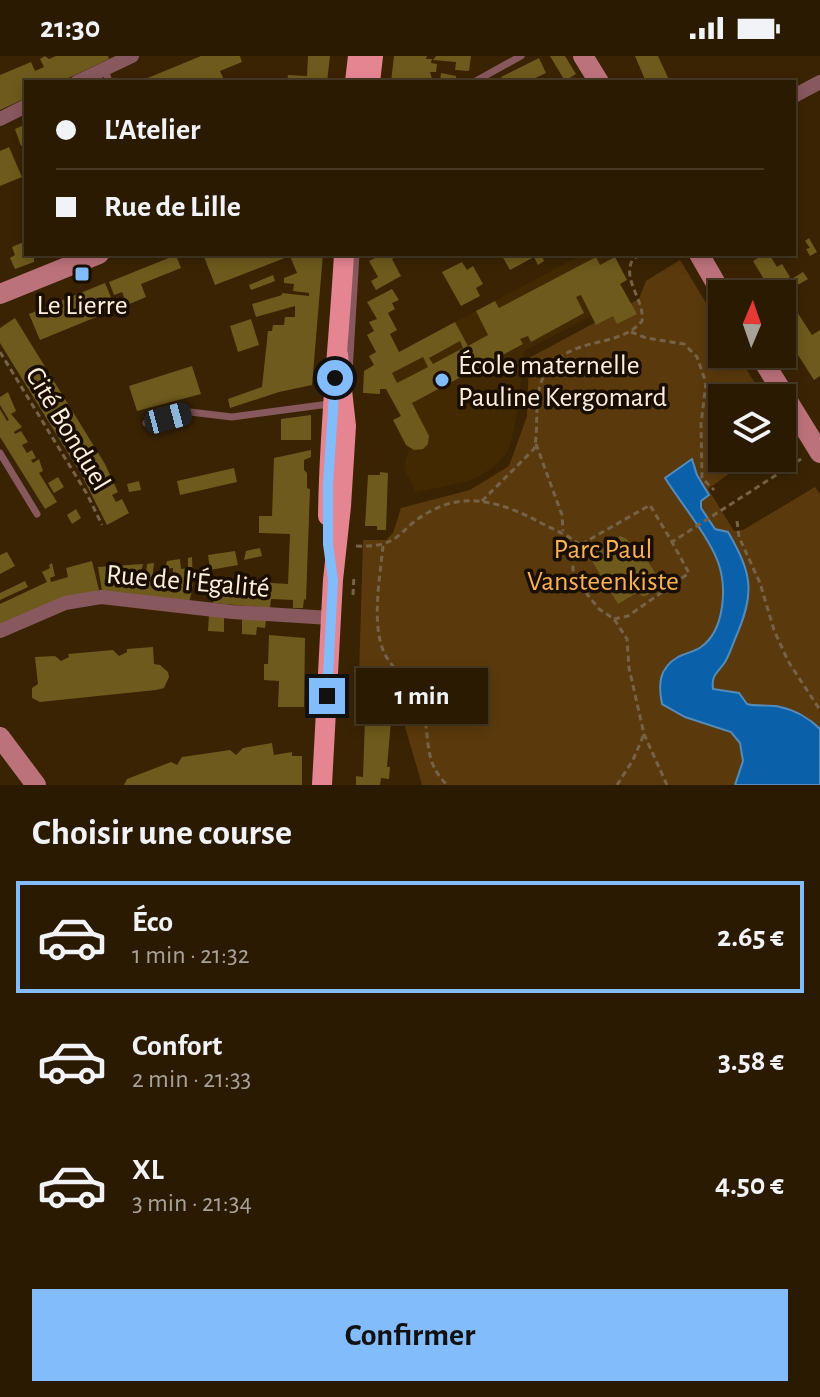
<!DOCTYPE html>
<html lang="fr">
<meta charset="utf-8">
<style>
:root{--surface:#2b1a02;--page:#372711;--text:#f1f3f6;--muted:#a6a199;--line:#473824;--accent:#83bcfb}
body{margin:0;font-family:"Alegreya Sans",sans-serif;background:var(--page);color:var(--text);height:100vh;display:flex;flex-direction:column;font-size:30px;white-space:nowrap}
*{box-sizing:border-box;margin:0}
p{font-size:26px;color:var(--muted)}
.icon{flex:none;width:44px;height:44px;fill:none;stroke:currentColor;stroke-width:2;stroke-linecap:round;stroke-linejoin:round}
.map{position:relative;height:729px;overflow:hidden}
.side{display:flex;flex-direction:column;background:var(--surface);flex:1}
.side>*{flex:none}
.banner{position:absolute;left:24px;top:24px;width:772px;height:176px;border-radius:0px;box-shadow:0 4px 12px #0003,0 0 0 2px var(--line);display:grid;align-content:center;height:176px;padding:0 32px;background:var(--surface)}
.needle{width:52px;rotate:2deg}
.fabs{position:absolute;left:708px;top:224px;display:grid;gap:16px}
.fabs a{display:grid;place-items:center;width:88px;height:88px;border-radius:0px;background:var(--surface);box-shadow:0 4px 12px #0003,0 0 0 2px var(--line);font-size:40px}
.end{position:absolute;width:36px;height:36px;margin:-18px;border:10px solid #83bcfb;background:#111;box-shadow:0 0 0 4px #111}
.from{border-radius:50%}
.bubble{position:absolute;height:56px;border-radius:0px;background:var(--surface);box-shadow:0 4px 12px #0003,0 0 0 2px var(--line);font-size:26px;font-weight:700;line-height:56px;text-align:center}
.car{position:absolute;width:24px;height:48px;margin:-24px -12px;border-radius:10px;box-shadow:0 0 6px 2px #0007;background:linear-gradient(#222 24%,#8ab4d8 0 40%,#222 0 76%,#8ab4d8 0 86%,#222 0)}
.banner b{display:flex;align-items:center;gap:28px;height:76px;font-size:30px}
.banner b+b{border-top:2px solid var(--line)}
.banner i{width:20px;height:20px;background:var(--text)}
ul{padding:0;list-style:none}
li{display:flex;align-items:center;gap:24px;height:112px;margin:0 16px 12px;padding:0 16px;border:4px solid transparent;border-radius:0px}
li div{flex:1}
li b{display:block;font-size:30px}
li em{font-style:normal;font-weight:700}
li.selected{border-color:var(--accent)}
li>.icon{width:72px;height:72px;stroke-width:1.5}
h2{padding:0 32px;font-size:36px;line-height:96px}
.button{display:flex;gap:16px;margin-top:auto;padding:16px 32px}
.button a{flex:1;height:92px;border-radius:0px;background:var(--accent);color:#111;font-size:32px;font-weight:700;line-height:92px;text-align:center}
.status{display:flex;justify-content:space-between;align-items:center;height:56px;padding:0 40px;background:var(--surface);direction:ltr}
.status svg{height:22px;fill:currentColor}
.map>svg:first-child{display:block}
</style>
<div class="status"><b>21:30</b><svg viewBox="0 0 49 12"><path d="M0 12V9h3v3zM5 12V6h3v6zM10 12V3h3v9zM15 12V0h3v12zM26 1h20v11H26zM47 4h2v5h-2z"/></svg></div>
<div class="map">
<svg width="820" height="729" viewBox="0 0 820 729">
<rect width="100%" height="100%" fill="#392303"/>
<path fill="#422901" d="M583,198H614L627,224L621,228L637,258L592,260L524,295L518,352L510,390L506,398L496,409L478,421L466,426L416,436L404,413L409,392L406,389L400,360L386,333H381L380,338L363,337L364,315Z"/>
<path fill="#5a3a0c" d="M680,204L722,273V298H737L764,342H722V402H751L708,433L734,475L743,474L815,431L820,438V729H422L401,657L358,655L363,484H386L393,477L401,452L470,434L509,410L527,360L529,302L639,243L646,225Z"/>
<path fill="#0b60aa" stroke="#548bb9" stroke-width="2" d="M692,403L697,419L709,439L701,445V452L715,473L728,476C753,519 755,537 735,583C732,590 729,600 725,606C718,617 711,618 713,633L739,637L747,648C758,651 770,648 780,651C795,654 810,663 820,673V729H735L743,705L740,687L731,676L685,661L662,648C658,628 659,612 678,601C685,597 694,596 701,591C725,574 727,531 718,506C709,481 680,446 665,422Z"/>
<path fill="#6d5a1c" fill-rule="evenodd" d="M45,0L49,3L56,0H108L109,3L60,26H26V42L0,54V19L31,6L35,15L44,11L40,3Z
M201,0H240L242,6L220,15L225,26H200L199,23L193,26H138Z
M308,0H330L327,26H287L288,19L307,20Z
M394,0H427L426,3H432L431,7L437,8L436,16H430L433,26H391Z
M436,0H471L469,15L455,14L456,6L433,4Z
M550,0H565L576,18L565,25Z
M635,0H658L670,26H646Z
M539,2L546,17L527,26H496L503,23L501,21Z
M441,17L456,20V26H440Z
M26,68V88L21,90L15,73Z
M9,91L22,121L0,130V95Z
M809,182L817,196L810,200L806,193L810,192L805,185Z
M26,185V198H34V206L15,213L10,202L15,199L12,191Z
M203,198H252L253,201L261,198H323L312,329L279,336L230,352L228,343L262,331L268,275H272L273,269H284L285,261H295V250L256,261L252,248L282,239V237L309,240V237L293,235L294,228L284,227V222L297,217L290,200L215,229Z
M375,198H402L392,203L401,220L376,234L371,225L378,221L369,205L377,201Z
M505,198H541L544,205L538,209L534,201L510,214L502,200Z
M765,198H769L777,211L782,208L790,221L771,235L753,205Z
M176,199L181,212L141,228L146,241L127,249L122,236L114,239L109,226Z
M596,201L600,209L615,201L627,224L620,228L637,258L617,268L613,260L596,269L581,239L576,241L584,257L531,286L528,280L520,283L523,288L412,347L429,380L428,388L423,393L414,394L406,389L393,364L401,360L386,333H380V338L363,337L364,315L374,309L369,300L376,296L367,279L374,275L369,266L377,263L367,246L392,233L399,244L392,247L395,253L388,257L397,274L390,278L399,296L455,266L468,290L488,279L476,255L495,245L499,252ZM460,285L463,292L433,308L429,302ZM423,301L428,311L397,327L392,317Z
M462,206L467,214L473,210L483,228L476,232L480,240L461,250L442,216Z
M803,216L808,223L794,231L790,224Z
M273,219L275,225L251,234L249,229Z
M105,227L116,253L40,284L29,258Z
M790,245L812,279L820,274V320L814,324L782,274V250Z
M15,262L105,408L118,436L112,439L116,446L122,443L129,457L107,469L82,420L0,287V272Z
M251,263L259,289L238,296L230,270Z
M192,310L201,338L137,355L129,330Z
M8,336L16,355L11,358L22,371L14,376L15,378L21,375L28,386L22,389L27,397L32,394L36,402L31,404L33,407L39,403L43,415L39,417L57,446L45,453L0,381V353L7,365L9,364L0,349V341Z
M311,359V384H281V363Z
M311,394V401L304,404V414L307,417V432L310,433L306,544L304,543L303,552H293V544L271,543L270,552L213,547L214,532L243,534L242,528H256V526L288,528L290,478L259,477V460H272L274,402Z
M234,412L237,426L180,439L177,425Z
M380,416L388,417L386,474H377V470H365L368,419H380Z
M58,421L64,431L54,437L48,427Z
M139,425L141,434L129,436L127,428Z
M76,453L81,462L72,468L67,459Z
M620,480L627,483L636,498L644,499L662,528L646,540H642L638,536L618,548L592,505L595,503L594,497L614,486Z
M260,492L262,500L244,504L246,495Z
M235,495L238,509L210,514L208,499Z
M7,496L15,510L0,518V499Z
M192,501L193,529L189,547L102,535L98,511L143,508L140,520H146L147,508L154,507L152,525L171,527L169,520H173V512L165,513L167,505L180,503L181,513L188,512V502Z
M92,505L99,534L0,570V548L47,526L42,516L50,512L49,509L52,507L55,520L50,522L51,526L68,521L66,512Z
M25,525L28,531L0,544V537Z
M209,558L224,560V576L208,575Z
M242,562L266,564L265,572L257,571L256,579L242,578Z
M269,579L305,582L304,651H278L279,625L264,624V608H268Z
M153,591L154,608L160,609L168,616L169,621L164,632L156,634L40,646L32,642V632L38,628L35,601L55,600L61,605L69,601L68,598L113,594L119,600L127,596V593Z
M365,663L391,665L387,711H390L389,723L381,722L380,729H356V720L363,721Z
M272,687L274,699L292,696V700H302V729H124L127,723L171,706L177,709L182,701L230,694L236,699L243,692Z"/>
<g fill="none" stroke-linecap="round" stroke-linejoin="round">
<path stroke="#766347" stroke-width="3" stroke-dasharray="6 4" stroke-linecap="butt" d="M631,276L646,282L684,288L697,301L706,327L701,368L702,422L714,434
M0,296L87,438L102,469
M536,388L562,459L563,475
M482,445L534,393C540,370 532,340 545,318C569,278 618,294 642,265C645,244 621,223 633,203L642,198
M737,465L739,481L760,527L774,574L788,605L820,654
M356,490C403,492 396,473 431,455C469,434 508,449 543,468C557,475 568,479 580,489
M383,490C380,522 369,578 389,605C400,620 414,631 421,649C432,680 421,703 447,729
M353,539L354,519
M614,563L628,560L689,517L672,486
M617,729L633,704L644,678
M667,729L644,678L629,612L627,583L614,563L599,553L587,538L573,514V502L580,489L650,449L672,486L801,403"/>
<path stroke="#87585e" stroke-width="7" d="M105,13L109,26
M474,26L521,0
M349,316L356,198
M146,367L190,356L232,361L329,348
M0,397L37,458"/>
<path stroke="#87585e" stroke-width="14" d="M77,26L132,0
M794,40L820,26
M0,63L26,50
M0,575L65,547L101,541L232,556L331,562"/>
<path stroke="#bc727b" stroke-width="20" d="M583,0L599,26
M699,198L722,238
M0,238L99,198
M759,298L820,397
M0,681L36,729"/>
<path stroke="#e58592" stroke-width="20" d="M355,26L358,0
M370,26L373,0
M328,460C329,372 339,286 344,198
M322,729L333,524L341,450L346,370L338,298"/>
</g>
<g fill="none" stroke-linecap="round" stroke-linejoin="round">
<path stroke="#83bcfb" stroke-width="10" d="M327,640L333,524L328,488V429L335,322"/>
</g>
<g fill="#83bcfb" stroke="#1a0e01" stroke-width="3">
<rect x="74" y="210" width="16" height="16" rx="4"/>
<circle cx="442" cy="324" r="8"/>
</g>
<g text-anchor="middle" stroke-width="7" stroke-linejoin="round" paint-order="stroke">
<g font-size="28" fill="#fdeedd" stroke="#1a0e01">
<text x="82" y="258">Le Lierre</text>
<text x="458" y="318" text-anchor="start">École maternelle<tspan x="458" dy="32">Pauline Kergomard</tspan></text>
</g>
<g font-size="28" fill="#fdeedd" stroke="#1a0e01">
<text transform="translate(69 372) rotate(59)" y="10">Cité Bonduel</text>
<text transform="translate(188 524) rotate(5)" y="10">Rue de l'Égalité</text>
</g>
<g font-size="28" fill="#f7b255" stroke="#1a0e01">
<text x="603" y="502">Parc Paul<tspan x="603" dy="32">Vansteenkiste</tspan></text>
</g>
</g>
</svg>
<div class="fabs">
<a><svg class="needle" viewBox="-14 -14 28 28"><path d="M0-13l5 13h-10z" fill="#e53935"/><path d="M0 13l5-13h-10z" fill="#a6a199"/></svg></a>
<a><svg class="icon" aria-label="layers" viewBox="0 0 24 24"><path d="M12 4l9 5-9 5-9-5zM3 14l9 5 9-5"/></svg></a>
</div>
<i class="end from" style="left:335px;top:322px"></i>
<i class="end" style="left:327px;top:640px"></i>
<div class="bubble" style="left:356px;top:612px;width:132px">1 min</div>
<i class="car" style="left:168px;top:362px;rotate:75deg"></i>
<div class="banner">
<b><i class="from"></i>L'Atelier</b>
<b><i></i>Rue de Lille</b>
</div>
</div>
<section class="side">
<h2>Choisir une course</h2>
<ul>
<li class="selected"><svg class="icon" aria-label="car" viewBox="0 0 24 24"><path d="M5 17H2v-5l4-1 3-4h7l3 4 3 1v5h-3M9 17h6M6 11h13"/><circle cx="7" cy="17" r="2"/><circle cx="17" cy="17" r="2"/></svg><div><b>Éco</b><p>1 min · 21:32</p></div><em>2.65 €</em></li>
<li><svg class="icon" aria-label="car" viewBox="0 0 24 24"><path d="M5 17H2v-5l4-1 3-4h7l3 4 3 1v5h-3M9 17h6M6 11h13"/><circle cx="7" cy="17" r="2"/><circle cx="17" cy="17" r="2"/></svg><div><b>Confort</b><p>2 min · 21:33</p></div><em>3.58 €</em></li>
<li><svg class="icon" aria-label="car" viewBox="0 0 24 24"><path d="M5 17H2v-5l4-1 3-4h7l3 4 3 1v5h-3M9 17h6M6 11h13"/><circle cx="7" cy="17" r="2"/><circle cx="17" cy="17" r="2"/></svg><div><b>XL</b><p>3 min · 21:34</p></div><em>4.50 €</em></li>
</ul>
<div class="button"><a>Confirmer</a></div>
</section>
